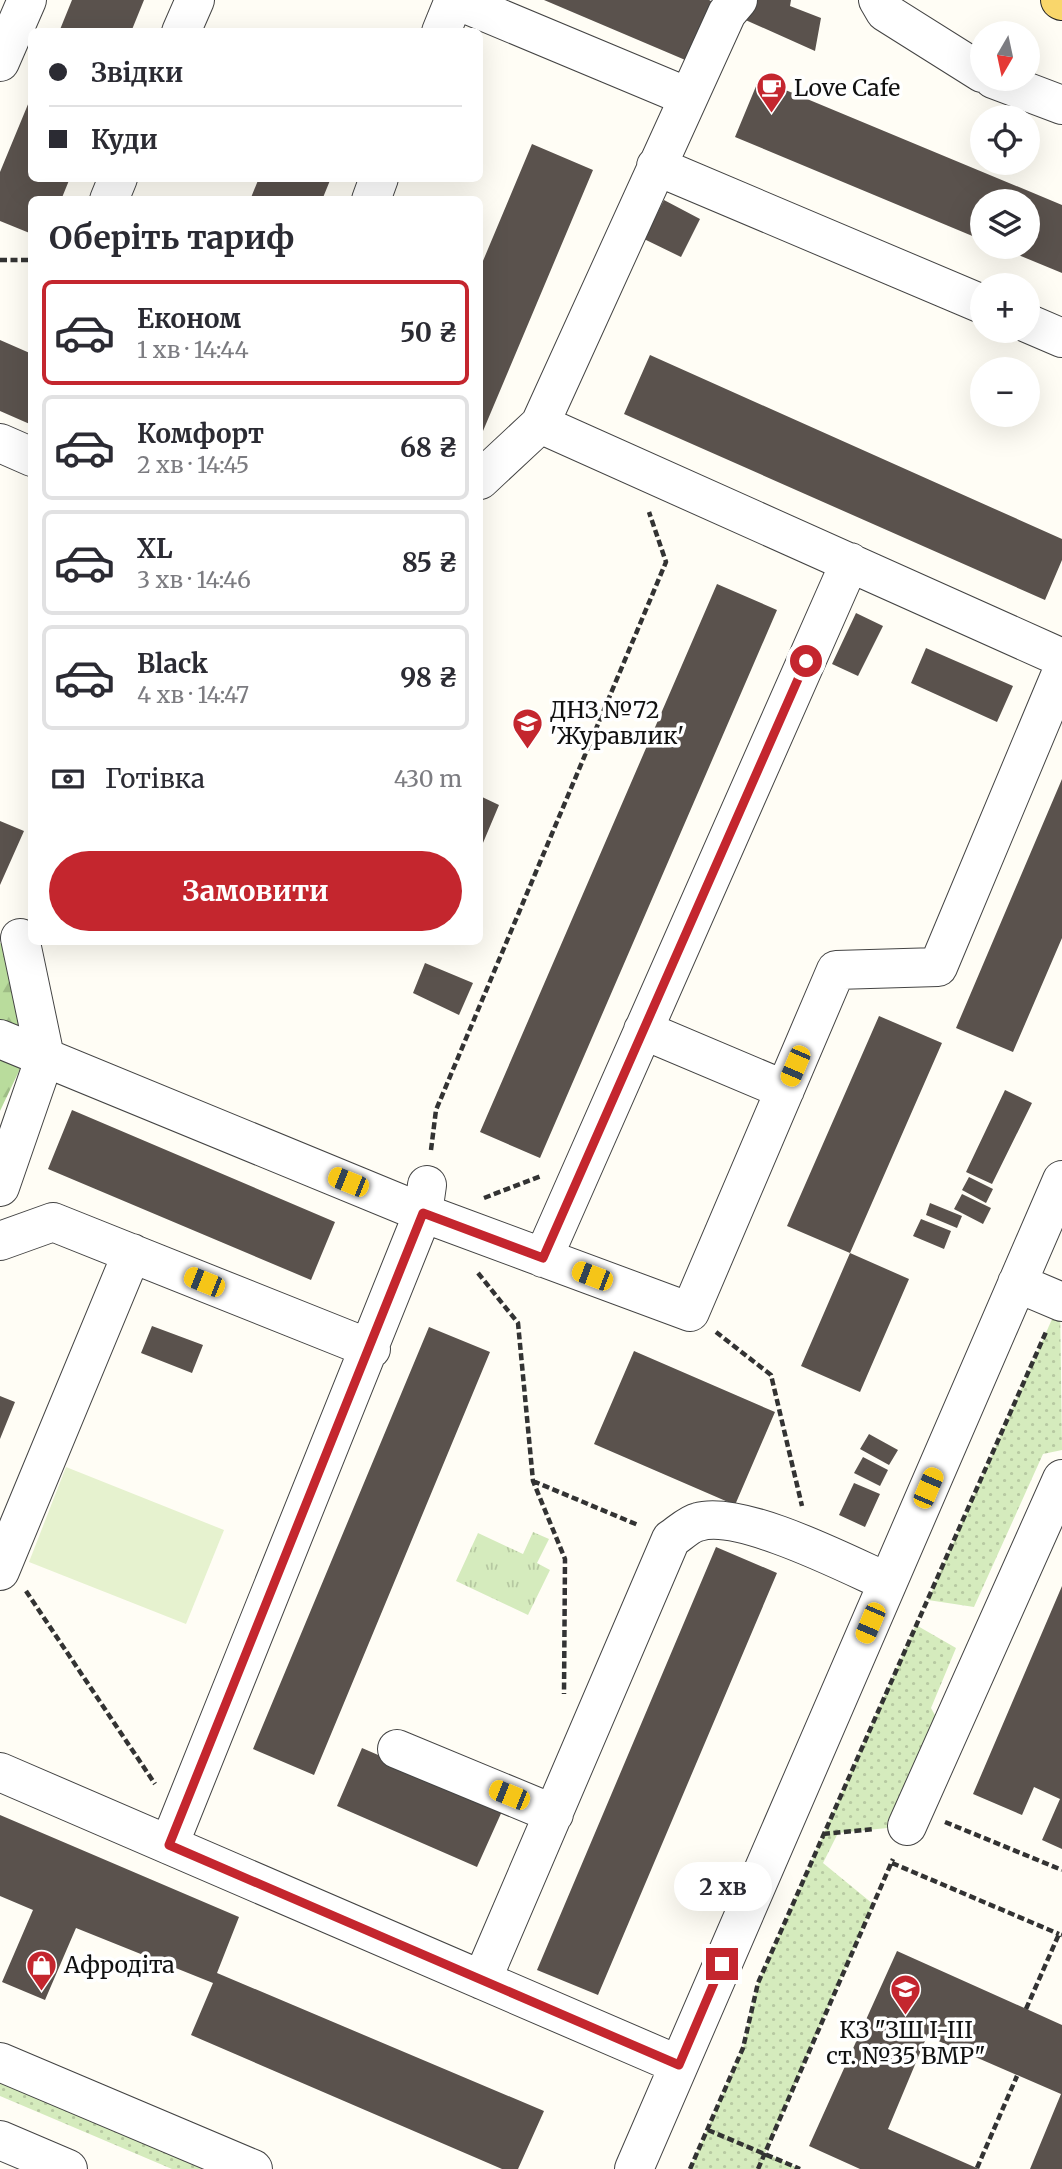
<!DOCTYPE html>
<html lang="uk">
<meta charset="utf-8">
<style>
:root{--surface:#fff;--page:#f2f2f3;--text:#2b2b33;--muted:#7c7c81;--line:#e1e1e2;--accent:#c4262e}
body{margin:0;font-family:Merriweather,serif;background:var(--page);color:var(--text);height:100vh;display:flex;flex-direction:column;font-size:26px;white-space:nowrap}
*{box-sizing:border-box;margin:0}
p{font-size:23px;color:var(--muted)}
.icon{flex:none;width:38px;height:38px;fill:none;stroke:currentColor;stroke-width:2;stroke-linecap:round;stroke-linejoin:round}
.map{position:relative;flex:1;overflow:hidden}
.side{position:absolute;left:28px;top:196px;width:455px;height:749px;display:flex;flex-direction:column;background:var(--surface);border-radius:10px;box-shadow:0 7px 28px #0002}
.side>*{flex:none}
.hud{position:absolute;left:28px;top:28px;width:455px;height:154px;border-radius:10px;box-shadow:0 7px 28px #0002;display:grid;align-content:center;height:154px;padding:0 21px;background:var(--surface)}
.needle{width:46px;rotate:189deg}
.fabs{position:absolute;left:970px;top:21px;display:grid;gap:14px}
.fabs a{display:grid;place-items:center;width:70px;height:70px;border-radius:50%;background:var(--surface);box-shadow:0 7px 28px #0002;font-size:35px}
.end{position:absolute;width:32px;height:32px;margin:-16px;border:9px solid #c4262e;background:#fff;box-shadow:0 0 0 4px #fff}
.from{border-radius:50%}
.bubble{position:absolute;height:49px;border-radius:24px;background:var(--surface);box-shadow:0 7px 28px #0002;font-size:23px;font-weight:700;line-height:49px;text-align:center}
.car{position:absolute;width:21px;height:42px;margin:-21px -10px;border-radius:9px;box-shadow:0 0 5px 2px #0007;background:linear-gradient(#f5c518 24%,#345 0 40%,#f5c518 0 76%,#345 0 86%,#f5c518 0)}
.hud b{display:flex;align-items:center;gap:24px;height:66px;font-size:26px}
.hud b+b{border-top:2px solid var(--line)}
.hud i{width:18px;height:18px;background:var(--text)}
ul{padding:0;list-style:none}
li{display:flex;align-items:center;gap:21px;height:105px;margin:0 14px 10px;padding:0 7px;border:4px solid var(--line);border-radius:10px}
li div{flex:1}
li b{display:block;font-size:26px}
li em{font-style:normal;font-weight:700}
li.on{border-color:var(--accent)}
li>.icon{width:63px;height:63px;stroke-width:1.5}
h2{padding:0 21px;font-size:32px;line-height:84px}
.pay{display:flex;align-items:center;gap:18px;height:77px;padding:0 21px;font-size:26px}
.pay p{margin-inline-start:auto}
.button{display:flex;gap:14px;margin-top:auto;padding:14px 21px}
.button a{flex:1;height:80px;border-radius:42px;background:var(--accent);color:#fff;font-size:28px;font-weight:700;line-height:80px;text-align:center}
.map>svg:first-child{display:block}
</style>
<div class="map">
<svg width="1062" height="2169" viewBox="0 0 1062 2169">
<defs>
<pattern id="grass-dots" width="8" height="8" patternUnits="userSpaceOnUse" patternTransform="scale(1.75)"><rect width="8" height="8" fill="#d5ebbd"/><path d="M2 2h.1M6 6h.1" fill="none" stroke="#b6c8a1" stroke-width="1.8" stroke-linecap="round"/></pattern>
<pattern id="forest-firs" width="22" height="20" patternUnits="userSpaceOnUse" patternTransform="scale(1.75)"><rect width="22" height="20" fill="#b9dc9c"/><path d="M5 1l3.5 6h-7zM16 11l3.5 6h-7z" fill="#9ebc85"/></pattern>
<pattern id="park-tufts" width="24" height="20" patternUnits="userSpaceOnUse" patternTransform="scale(1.75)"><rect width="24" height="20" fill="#d5ebbd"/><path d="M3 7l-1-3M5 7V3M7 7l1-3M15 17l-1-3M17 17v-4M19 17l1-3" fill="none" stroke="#b6c8a1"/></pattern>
</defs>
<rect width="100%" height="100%" fill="#fffdf5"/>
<path fill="url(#grass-dots)" d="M1060,1301L1062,1450L1043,1454L974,1607L928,1600Z
M916,1625L956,1648L931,1708L947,1737L907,1826L838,1833L823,1863L873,1904L765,2153L800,2169H690L743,2048L758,1983Z
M0,2062L253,2169H172L0,2096Z"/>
<path fill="url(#forest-firs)" d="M0,943L8,946L39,1029L0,1111Z"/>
<path fill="url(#park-tufts)" d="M533,1532L549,1539L537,1563L550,1570L528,1615L456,1581L478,1533L523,1554Z"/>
<path fill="#e6f2cf" d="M66,1467L224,1530L186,1624L29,1562Z"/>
<path fill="#5a524d" d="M72,0H144L131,32H59Z
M544,0H709L715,3L690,62Z
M753,0H791L790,6L821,18L815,51L741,18Z
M759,79L1062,205V273L999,247H1027V201H982V240L735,137Z
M31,97L32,178H70L61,200H32V234L0,221V172Z
M532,144L593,170L483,431L480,430V268Z
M259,178H331L322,200H250Z
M664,200L700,219L681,257L644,239Z
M0,340L32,354V425L0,411Z
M650,355L1062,539V560L1045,600L624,414Z
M717,584L777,610L540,1158L480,1132Z
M856,613L883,626L858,676L832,664Z
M926,648L1013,686L997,722L911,683Z
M1062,779V938L1013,1052L956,1028Z
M480,796L499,805L480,850Z
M0,821L24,831L0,885Z
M425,963L473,983L459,1015L413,993Z
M879,1016L942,1043L850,1253L787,1226Z
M1005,1090L1032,1103L992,1184L966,1172Z
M72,1110L335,1222L311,1280L48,1169Z
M969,1177L993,1189L986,1203L962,1190Z
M962,1194L991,1208L983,1224L954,1209Z
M930,1203L962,1216L957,1228L926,1215Z
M921,1219L951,1231L944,1249L913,1236Z
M850,1253L909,1279L860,1392L801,1366Z
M152,1326L203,1345L192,1373L141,1353Z
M429,1327L490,1352L314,1775L253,1749Z
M634,1351L775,1412L735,1505L594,1444Z
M0,1396L15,1402L0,1439Z
M869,1434L898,1450L889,1465L860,1449Z
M863,1457L888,1470L880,1486L854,1473Z
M854,1483L880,1494L865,1527L839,1515Z
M716,1547L777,1573L598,1995L537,1970Z
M1062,1586V1849L1042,1840L1060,1799L1034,1787L1022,1815L973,1794Z
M362,1748L503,1809L477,1867L337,1806Z
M0,1815L239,1917L217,1973L544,2111L518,2169H502L191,2035L213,1983L76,1928L45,2000L2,1982L33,1910L0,1896Z
M897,1951L1062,2025V2169H1030L1061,2094L927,2036L888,2129L979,2169H860L809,2146Z"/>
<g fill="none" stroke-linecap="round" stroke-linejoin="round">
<defs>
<path id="minor" d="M456,0L688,97
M878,0L885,12L982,73
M181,32L195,0
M441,32L454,0
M0,62L27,0
M993,79L1062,105
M656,166L982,304
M109,200L118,178
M371,200L379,178
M1027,323L1062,338
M540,424L1062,658
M0,443L32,457
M480,480L540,424L727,13L738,0
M643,1030L785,1090
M0,1039L423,1213L427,1185
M0,1187L45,1057L20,938
M0,1241L53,1222L371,1349
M543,1258L850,562
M1017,1283L1062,1302
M0,1571L132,1253
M397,1749L554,1814
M0,1772L679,2065
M907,1826L1062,1479
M169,1845L423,1213L690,1312L836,970L938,967L1062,671
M482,1980L671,1539C679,1534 689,1524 698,1522C740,1509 847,1564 887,1582
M0,2062L253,2169
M0,2140L68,2169
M634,2169L1062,1180"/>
<path id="major" d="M1060,0L1062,1"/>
</defs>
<use href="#minor" stroke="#444" stroke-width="40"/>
<use href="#major" stroke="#222" stroke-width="40"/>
<path stroke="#333" stroke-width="4.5" stroke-dasharray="7 3.5" stroke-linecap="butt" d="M0,260H32
M431,1150L436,1110L666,562L649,512
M484,1198L541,1176
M478,1273L518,1323L533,1481L565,1559L564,1694
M716,1332L771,1375L802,1506
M533,1481L638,1525
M26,1591L155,1784
M945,1822L1062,1870
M823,1834L874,1829
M892,1863L1059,1934
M1026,2009L1059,1934L1062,1935
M708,2130L800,2169
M977,2168L1017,2076
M690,2169L743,2048L758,1983L1046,1332
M758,2169L893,1859"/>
<use href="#minor" stroke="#fff" stroke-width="38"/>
<use href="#major" stroke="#f9d66b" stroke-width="38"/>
</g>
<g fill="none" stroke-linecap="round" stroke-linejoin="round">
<path stroke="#c4262e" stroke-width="9" d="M722,1964L679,2065L169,1845L423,1213L543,1258L806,661"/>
</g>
<defs>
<symbol id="cafe-pin" viewBox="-11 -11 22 30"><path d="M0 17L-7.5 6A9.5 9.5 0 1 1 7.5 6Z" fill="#c4262e" stroke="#fff"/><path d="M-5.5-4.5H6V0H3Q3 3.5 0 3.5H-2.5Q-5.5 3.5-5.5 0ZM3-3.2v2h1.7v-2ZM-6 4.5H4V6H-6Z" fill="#fff"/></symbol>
<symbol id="school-pin" viewBox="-11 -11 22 30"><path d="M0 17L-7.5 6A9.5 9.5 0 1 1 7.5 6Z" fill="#c4262e" stroke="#fff"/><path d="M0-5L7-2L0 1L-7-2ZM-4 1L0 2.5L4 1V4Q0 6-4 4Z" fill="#fff"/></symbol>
<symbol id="shop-pin" viewBox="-11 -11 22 30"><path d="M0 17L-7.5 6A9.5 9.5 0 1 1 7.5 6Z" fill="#c4262e" stroke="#fff"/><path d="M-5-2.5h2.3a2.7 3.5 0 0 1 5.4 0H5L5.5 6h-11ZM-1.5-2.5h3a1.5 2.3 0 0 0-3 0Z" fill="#fff"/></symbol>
</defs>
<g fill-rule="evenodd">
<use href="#cafe-pin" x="754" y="70" width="35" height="47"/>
<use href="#school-pin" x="510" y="706" width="35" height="47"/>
<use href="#shop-pin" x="24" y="1948" width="35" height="47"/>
<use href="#school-pin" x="888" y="1972" width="35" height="47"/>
</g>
<g text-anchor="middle" stroke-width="7" stroke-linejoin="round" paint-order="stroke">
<g font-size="23" fill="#111" stroke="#fff" text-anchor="start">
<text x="794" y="96">Love Cafe</text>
<text x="550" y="718">ДНЗ №72<tspan x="550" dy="26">'Журавлик'</tspan></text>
<text x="64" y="1973">Афродіта</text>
<text x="906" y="2038" text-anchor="middle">КЗ "ЗШ І-ІІІ<tspan x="906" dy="26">ст. №35 ВМР"</tspan></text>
</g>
</g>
</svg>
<div class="fabs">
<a><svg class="needle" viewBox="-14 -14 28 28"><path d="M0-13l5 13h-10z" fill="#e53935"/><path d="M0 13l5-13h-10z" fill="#7c7c81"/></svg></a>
<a><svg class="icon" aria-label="locate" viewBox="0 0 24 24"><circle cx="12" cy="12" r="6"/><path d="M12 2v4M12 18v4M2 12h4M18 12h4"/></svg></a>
<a><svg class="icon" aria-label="layers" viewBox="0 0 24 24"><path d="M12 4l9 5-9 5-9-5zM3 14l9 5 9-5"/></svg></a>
<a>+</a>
<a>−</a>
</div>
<i class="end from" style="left:806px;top:661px"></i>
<i class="end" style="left:722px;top:1964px"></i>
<div class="bubble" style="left:674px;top:1862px;width:98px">2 хв</div>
<i class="car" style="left:795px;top:1066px;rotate:203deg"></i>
<i class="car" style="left:348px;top:1182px;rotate:292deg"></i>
<i class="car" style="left:592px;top:1276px;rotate:291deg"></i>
<i class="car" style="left:204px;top:1282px;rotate:292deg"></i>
<i class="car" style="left:928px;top:1488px;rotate:23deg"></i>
<i class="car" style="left:870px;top:1623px;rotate:203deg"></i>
<i class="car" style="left:509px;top:1795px;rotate:292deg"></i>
<div class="hud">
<b><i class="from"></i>Звідки</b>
<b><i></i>Куди</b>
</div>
<section class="side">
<h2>Оберіть тариф</h2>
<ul>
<li class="on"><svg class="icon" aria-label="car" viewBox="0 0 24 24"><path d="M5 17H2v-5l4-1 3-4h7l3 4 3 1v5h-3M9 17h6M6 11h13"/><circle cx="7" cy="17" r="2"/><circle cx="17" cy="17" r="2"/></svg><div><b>Економ</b><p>1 хв · 14:44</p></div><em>50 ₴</em></li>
<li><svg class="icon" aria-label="car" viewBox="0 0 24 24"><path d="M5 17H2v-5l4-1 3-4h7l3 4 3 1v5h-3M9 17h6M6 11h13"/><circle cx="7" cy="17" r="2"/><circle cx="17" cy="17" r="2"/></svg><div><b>Комфорт</b><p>2 хв · 14:45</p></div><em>68 ₴</em></li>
<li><svg class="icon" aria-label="car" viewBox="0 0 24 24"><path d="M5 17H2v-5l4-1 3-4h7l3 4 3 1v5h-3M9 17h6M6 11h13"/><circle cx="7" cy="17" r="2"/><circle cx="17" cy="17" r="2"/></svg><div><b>XL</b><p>3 хв · 14:46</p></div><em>85 ₴</em></li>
<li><svg class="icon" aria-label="car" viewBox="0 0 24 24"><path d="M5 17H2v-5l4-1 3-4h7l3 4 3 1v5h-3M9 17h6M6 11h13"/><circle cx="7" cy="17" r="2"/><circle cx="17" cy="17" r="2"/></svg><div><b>Black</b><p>4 хв · 14:47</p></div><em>98 ₴</em></li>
</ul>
<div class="pay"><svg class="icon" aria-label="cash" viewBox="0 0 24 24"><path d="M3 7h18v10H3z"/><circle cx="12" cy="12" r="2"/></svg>Готівка<p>430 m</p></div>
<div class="button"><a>Замовити</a></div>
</section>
</div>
